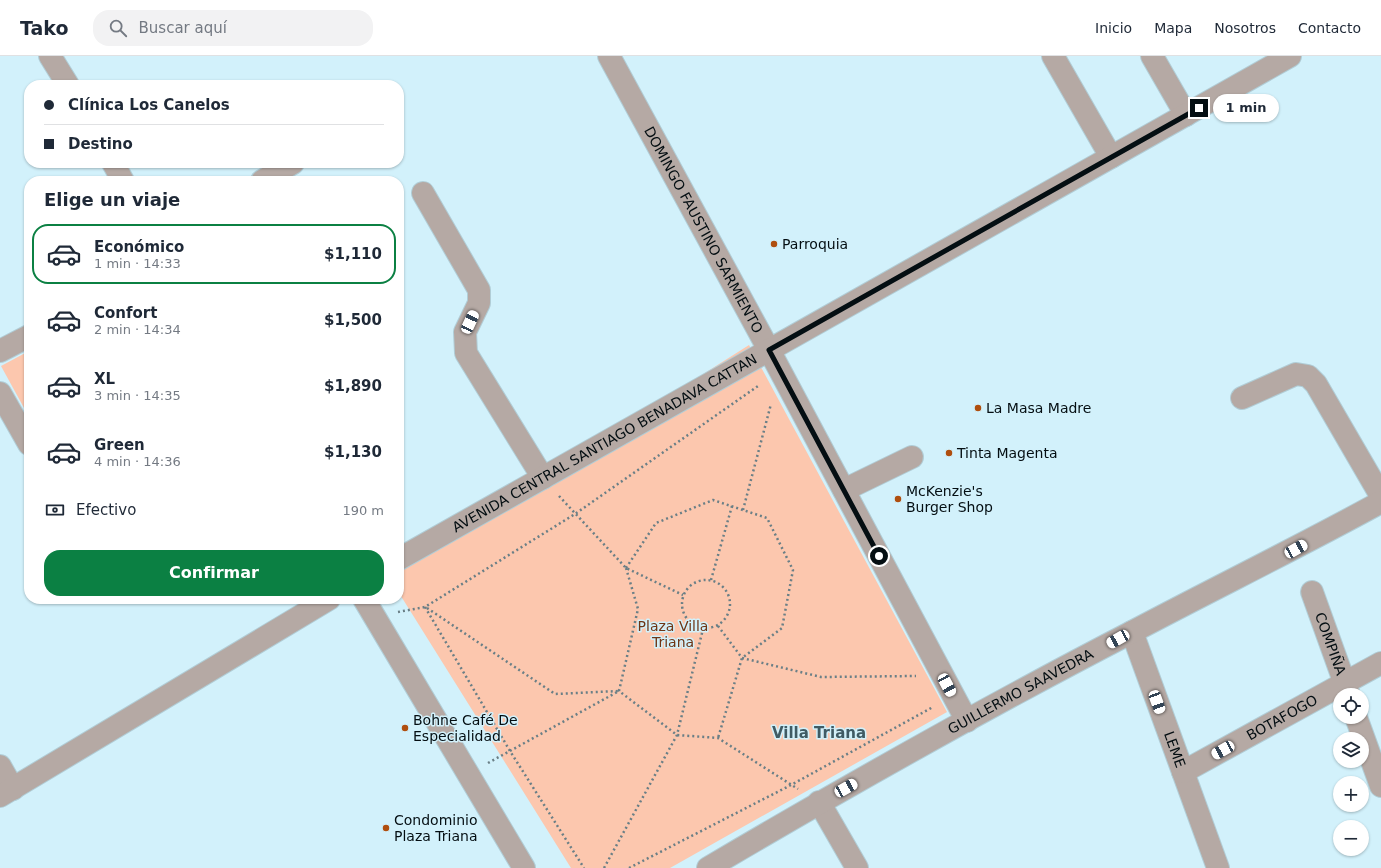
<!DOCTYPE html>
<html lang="es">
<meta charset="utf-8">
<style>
:root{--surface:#fff;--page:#f2f2f3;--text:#1f2937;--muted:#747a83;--line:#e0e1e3;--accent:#0b8043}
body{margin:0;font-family:"DejaVu Sans",sans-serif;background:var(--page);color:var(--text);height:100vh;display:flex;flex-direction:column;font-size:15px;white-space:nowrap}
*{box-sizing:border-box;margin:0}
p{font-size:13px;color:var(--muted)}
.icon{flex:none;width:22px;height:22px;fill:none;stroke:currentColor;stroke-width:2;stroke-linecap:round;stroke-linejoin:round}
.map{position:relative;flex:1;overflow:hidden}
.sheet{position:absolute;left:24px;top:120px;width:380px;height:428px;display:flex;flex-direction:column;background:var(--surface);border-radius:16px;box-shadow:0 1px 3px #0004}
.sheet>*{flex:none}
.guide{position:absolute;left:24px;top:24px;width:380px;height:88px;border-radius:16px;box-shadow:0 1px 3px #0004;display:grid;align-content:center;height:88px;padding:0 20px;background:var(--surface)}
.buttons{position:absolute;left:1333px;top:632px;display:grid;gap:8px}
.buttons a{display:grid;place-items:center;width:36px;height:36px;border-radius:50%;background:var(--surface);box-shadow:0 1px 3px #0004;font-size:20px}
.end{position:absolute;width:18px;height:18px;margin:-9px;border:5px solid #040e12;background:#fff;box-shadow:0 0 0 2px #fff}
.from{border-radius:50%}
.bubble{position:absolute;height:28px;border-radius:14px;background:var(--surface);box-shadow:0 1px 3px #0004;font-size:13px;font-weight:700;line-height:28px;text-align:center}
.car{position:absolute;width:12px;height:24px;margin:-12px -6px;border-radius:5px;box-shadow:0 0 3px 1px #0007;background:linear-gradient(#fff 24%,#345 0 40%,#fff 0 76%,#345 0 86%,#fff 0)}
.guide b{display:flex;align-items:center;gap:14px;height:38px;font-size:15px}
.guide b+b{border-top:1px solid var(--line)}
.guide i{width:10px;height:10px;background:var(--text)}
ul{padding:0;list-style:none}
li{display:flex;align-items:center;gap:12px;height:60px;margin:0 8px 6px;padding:0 12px;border:2px solid transparent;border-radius:16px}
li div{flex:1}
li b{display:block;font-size:15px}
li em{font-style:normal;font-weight:700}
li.on{border-color:var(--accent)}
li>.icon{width:36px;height:36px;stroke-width:1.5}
h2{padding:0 20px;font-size:18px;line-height:48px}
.pay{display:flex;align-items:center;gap:10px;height:44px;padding:0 20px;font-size:15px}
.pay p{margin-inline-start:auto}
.primary-button{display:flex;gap:8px;margin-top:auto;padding:8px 20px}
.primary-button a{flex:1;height:46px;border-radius:16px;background:var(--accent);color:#fff;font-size:16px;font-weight:700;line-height:46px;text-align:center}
header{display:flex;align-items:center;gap:24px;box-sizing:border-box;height:56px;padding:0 20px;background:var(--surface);border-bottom:1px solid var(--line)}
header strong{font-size:19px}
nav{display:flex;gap:22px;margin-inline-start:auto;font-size:14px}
.search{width:280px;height:36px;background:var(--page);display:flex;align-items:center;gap:10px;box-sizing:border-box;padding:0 14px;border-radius:16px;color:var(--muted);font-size:15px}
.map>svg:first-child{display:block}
</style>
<header>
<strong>Tako</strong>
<div class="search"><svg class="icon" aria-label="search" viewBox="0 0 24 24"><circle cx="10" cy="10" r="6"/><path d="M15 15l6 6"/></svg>Buscar aquí</div>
<nav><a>Inicio</a><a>Mapa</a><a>Nosotros</a><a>Contacto</a></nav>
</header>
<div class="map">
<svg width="1381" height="812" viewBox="0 0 1381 812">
<rect width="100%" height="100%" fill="#d2f1fb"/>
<path fill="#fcc7ae" d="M749,289L947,656L670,812H571L399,537V511Z
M29,295V361L1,310Z"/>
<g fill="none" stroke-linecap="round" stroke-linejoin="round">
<defs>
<g id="minor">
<path d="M50,0L68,29"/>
<path id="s1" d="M609,0L769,294L967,665"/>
<path d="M1053,0L1111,101"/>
<path d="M1152,0L1186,59"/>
<path d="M113,107L123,125"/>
<path d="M262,125L293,107"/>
<path d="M423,137L479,234V247L465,276L466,297L543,422"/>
<path d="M0,295L29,280"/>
<path d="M0,337L29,388"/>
<path d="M1242,342L1296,318L1308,320L1316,328L1381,440"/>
<path d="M844,434L912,401"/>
<path id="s2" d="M399,503L1290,0"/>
<path id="s3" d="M1312,536L1349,639"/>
<path d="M364,543L524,812"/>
<path id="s4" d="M1132,576L1218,812"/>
<path d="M1356,661L1381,730"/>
<path d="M0,710L13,733"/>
<path id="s5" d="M1183,716L1381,607"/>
<path d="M0,740L329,543"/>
<path d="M819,746L857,812"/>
<path id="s6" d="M708,812C847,730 989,650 1132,576C1215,532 1299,491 1381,446"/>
</g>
</defs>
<use href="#minor" stroke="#b1cdd6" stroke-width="24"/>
<path stroke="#6a7f86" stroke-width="2.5" stroke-dasharray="2 3" stroke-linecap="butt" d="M559,440L626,512L683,539
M743,454L771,348
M626,512L656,467L713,444L767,462L793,514L782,572L742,602L718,682
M626,512L638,553L619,635L677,679L718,682L798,733
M682 548a24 24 0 1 1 48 0a24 24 0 1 1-48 0Z
M711,524L732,450
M425,551L510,695L584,812
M427,552L555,638L619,635
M398,556L425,551L575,458L758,330
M718,570L742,602L821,621L916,620
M488,707L619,635
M604,812L677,679L703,573
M629,812L791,729L933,651"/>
<use href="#minor" stroke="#b5a9a4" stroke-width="22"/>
</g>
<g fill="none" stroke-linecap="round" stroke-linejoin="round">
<path stroke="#040e12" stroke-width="5" d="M879,500L769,294L1199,52"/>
</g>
<g fill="#af4e0e" stroke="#d2f1fb" stroke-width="1.5">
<circle cx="774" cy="188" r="4"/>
<circle cx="978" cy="352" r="4"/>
<circle cx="949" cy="397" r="4"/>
<circle cx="898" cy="443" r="4"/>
<circle cx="405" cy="672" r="4"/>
<circle cx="386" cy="772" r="4"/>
</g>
<g text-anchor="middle" stroke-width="3" stroke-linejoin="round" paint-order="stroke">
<g font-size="14" fill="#040e12" stroke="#d2f1fb">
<text dy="5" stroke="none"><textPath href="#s1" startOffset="198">DOMINGO FAUSTINO SARMIENTO</textPath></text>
<text dy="5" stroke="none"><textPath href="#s2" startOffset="236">AVENIDA CENTRAL SANTIAGO BENADAVA CATTAN</textPath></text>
<text dy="5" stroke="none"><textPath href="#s3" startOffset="55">COMPIÑA</textPath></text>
<text dy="5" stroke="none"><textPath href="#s6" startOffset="359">GUILLERMO SAAVEDRA</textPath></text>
<text dy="5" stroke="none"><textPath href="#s5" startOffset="113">BOTAFOGO</textPath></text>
<text dy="5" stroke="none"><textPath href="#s4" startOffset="125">LEME</textPath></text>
</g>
<g font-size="14" fill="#040e12" stroke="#d2f1fb" text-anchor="start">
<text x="782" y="193">Parroquia</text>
<text x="986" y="357">La Masa Madre</text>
<text x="957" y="402">Tinta Magenta</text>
<text x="906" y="440">McKenzie's<tspan x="906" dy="16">Burger Shop</tspan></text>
<text x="413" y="669">Bohne Café De<tspan x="413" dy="16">Especialidad</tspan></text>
<text x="394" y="769">Condominio<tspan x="394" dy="16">Plaza Triana</tspan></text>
</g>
<g font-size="14" fill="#6e3515" stroke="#d2f1fb">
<text x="673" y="575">Plaza Villa<tspan x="673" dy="16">Triana</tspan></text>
</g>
<g font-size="15" font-weight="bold" fill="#405b64" stroke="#d2f1fb">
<text x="819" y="682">Villa Triana</text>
</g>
</g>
</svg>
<div class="buttons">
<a><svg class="icon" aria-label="locate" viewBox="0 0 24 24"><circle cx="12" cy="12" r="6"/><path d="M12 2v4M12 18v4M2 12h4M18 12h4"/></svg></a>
<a><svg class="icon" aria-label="layers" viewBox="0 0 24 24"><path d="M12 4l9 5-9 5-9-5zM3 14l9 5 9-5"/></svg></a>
<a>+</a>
<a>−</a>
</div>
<i class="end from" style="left:879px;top:500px"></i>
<i class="end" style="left:1199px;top:52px"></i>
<div class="bubble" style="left:1213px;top:38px;width:66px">1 min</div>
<i class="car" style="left:470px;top:266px;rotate:25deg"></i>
<i class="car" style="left:1296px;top:493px;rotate:61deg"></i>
<i class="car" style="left:1118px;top:583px;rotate:241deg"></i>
<i class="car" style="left:947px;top:629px;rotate:152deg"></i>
<i class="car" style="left:1157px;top:646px;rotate:160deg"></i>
<i class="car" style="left:1223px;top:694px;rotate:241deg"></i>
<i class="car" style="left:846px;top:732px;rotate:61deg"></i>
<div class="guide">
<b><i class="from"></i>Clínica Los Canelos</b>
<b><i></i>Destino</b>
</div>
<section class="sheet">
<h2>Elige un viaje</h2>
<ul>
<li class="on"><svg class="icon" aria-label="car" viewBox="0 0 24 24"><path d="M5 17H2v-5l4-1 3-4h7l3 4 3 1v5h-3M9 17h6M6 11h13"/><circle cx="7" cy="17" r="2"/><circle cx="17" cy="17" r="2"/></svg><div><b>Económico</b><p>1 min · 14:33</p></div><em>$1,110</em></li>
<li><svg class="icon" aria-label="car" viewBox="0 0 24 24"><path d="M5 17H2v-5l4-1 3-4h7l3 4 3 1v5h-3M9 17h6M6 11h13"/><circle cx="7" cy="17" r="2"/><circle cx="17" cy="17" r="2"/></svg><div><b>Confort</b><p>2 min · 14:34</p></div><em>$1,500</em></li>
<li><svg class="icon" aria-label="car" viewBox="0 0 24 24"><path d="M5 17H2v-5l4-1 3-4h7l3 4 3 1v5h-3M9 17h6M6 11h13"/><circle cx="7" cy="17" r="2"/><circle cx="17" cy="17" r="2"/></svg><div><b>XL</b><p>3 min · 14:35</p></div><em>$1,890</em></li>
<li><svg class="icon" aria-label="car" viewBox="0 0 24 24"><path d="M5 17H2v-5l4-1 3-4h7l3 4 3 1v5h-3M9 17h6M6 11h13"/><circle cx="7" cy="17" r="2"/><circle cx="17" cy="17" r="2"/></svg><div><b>Green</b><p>4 min · 14:36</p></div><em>$1,130</em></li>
</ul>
<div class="pay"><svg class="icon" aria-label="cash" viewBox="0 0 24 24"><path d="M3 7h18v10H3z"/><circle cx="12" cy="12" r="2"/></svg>Efectivo<p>190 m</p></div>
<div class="primary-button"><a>Confirmar</a></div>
</section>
</div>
